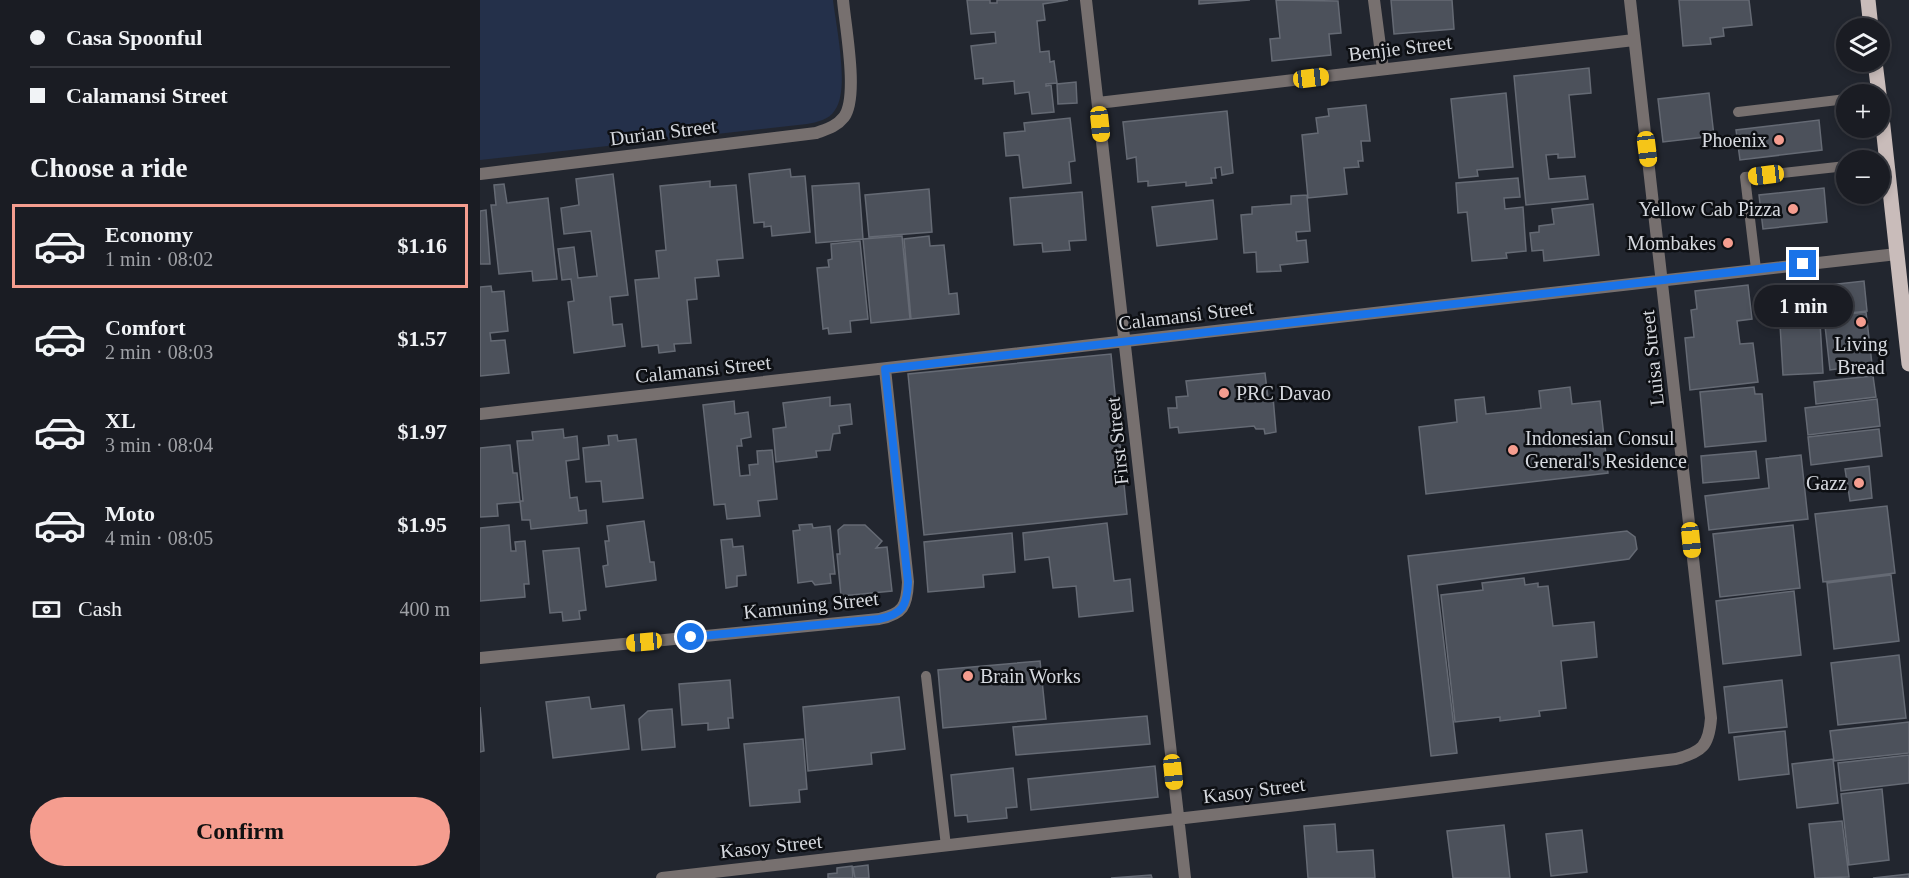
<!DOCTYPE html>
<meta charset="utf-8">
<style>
:root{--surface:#1a1c23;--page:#23252b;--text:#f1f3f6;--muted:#9fa1a6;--line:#383a41;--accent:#f59d8f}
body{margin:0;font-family:"Times New Roman",serif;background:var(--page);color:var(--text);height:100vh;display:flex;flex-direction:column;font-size:22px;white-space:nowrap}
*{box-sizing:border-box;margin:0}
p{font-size:20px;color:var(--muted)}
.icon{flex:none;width:33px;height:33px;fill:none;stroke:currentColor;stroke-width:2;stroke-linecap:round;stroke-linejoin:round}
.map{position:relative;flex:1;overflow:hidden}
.side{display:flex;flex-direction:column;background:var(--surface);width:480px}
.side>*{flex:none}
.guide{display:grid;align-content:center;height:132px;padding:0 30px;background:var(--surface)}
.fabs{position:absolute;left:1356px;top:18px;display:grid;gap:12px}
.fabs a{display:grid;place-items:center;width:54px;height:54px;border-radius:50%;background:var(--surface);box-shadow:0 3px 9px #0003,0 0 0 2px var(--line);font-size:30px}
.end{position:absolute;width:27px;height:27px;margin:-14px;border:8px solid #1a73e8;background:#fff;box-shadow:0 0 0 3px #fff}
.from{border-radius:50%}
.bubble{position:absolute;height:42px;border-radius:21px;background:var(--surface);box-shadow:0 3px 9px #0003,0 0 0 2px var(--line);font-size:20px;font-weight:700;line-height:42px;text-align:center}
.car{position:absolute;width:18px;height:36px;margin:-18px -9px;border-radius:8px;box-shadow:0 0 4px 2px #0007;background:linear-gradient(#f5c518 24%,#345 0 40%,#f5c518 0 76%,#345 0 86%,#f5c518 0)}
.guide b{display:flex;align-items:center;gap:21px;height:57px;font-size:22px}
.guide b+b{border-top:2px solid var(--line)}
.guide i{width:15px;height:15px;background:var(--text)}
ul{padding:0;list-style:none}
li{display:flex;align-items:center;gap:18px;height:84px;margin:0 12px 9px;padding:0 18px;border:3px solid transparent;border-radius:0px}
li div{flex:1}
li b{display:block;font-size:22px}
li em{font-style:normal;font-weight:700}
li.active{border-color:var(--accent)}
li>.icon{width:54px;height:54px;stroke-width:1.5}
h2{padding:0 30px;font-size:27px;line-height:72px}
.pay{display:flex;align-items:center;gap:15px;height:66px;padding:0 30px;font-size:22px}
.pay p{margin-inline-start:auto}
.primary-button{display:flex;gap:12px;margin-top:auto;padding:12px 30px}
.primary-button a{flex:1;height:69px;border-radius:36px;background:var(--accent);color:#111;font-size:24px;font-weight:700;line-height:69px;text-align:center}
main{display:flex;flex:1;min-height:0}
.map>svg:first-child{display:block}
</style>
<main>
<section class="side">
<div class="guide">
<b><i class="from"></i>Casa Spoonful</b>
<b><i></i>Calamansi Street</b>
</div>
<h2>Choose a ride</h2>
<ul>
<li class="active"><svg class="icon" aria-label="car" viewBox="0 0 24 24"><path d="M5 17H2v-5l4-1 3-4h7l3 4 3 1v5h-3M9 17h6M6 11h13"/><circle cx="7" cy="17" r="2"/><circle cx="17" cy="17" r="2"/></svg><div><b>Economy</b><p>1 min · 08:02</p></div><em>$1.16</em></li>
<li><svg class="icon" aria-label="car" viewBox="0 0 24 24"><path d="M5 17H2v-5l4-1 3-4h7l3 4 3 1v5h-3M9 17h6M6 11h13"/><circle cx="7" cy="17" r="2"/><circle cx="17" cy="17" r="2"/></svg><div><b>Comfort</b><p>2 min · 08:03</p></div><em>$1.57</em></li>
<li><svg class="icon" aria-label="car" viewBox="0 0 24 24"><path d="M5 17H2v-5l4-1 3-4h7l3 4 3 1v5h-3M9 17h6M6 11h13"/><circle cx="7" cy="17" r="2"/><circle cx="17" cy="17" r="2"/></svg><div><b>XL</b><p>3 min · 08:04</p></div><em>$1.97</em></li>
<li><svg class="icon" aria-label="car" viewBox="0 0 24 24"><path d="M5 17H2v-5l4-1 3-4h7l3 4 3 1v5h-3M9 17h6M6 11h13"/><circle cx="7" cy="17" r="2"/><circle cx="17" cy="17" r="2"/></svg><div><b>Moto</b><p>4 min · 08:05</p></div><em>$1.95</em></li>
</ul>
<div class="pay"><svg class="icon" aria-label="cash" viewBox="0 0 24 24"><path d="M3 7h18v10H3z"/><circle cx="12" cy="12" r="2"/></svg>Cash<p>400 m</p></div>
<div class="primary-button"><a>Confirm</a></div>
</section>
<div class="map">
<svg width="1429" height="878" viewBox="0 0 1429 878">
<rect width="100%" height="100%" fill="#22262f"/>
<path fill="#24304a" d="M0,0H353C356,26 370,90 355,110C349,120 337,122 327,124L0,160Z"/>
<path fill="#4c515b" stroke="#656a74" stroke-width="1.5" d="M487,0H510V3H517V0H588L563,4L565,20L557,21L560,52L569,51L570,62L574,61L577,83L566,84V86L571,85L574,112L552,114L549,92L535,94L534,81L503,84V78L495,79L491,46L516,43L515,32L491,34Z
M719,0H770L719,4Z
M796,0L858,1L861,33L849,34L851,55L792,61L790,39L800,38Z
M911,0H972L974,29L914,34Z
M1199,0H1269L1272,25L1243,28L1244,36L1230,38L1231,44L1203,46Z
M1109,68L1111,93L1089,95L1095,157L1078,158V154L1066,155L1069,179L1105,176L1108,199L1046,205L1034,76Z
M596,82L597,103L578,104L577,84Z
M1026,93L1033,167L997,170L998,176L979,178L971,99Z
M1229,93L1234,136L1183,142L1178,99Z
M886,105L890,141H881L883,161H878L879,167L864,168L867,194L828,198L822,135L838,133L836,118L849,116L848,109Z
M747,111L753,173L742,175L741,167L735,168L736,178H731L732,183L706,186V182L668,186V181L658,182L656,157L647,159L643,122Z
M590,118L595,161L589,162L591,183L543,188L539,155L526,156L524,133L545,131L544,123Z
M1339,120L1342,150L1260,160L1256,130Z
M310,169L311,177L325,176L330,232L292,236L291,226L284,227V222L274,223L269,174Z
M133,174L148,295L130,297L133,325L142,324L145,346L94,353L88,302L94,301L91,279L82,280L78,249L94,247L98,278L117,276L111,231L84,234L81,208L99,205L96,179Z
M1038,178L1040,197L1024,198L1025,209L1043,207L1046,251L1026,253L1027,258L992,261L987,212L978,213L976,183Z
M230,181V187L256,185L263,258L237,260L239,276L215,278L217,299L207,300L211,343L194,344L195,351L179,353L178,345L162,347L155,280L179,278L176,251L186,250L180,186Z
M379,183L383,239L336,243L332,186Z
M24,184L27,203L68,198L77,279L53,281L52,271L19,274L11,205H16L14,185Z
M1344,188L1347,222L1283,229L1279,195Z
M449,189L452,232L389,237L385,195Z
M602,192L606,240L589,241L590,250L563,252L562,243L534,245L530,198Z
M827,195L830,231L816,232L817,241L826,240L828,262L800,265L801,271L777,272L776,252L764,253L761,215L772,214V207L811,204V196Z
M733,200L737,239L677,246L672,207Z
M1113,204L1119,255L1064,261L1063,250L1052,251L1050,233L1059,232V226L1074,224L1072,209Z
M6,210L10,264H0V211Z
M422,236L430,319L391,323L383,239Z
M449,236L450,246L464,245L469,294L477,293L479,314L431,319L424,239Z
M380,241L388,319L370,321L371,332L349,334L348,328L343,329L337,268L349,267L348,260L352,259L351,244Z
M1384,281L1387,311L1343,316L1340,286Z
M1268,285L1272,319L1257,321L1260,344L1273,343L1278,382L1210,390L1205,338L1214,337L1211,310L1217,309L1215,291Z
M11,286L12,292L24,291L28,331L10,333L11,341L25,340L29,373L0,376V287Z
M1338,288L1343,373L1303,375L1298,291Z
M1386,312L1392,364L1350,370L1344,317Z
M631,354L647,514L444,535L428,374Z
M785,373L788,398L793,397L796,432L785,434L784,429H776L774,426L699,433L698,427L690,428L688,408H697L696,397L708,396L706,381Z
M1393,376L1396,397L1336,404L1334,382Z
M1090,387L1092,404L1120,401L1128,473L946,494L939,427L977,422L975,400L1004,397L1006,414L1061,408L1059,391Z
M1274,387L1275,394H1282L1286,441L1225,447L1220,392Z
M350,397V406L370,404L372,424L359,426L360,433L353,434L350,450L336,451L337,457L296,462L293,429L306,427L303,403Z
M1397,399L1400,426L1328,435L1325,408Z
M254,401L255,414L268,412L271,437L261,439L262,446H257L260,476L270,475L269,465L278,464L277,451L292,450L297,499L278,501L280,516L247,519L245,504L234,505L223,405Z
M83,429L84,438L97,436L99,459L86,461L90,498L97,497L99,511L106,510L107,523L51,529L50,520H42L40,501H43L37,441L53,440L52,432Z
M1399,429L1402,456L1331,465L1328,437Z
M137,435L138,441L156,439L163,498L123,502L121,481L106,482L103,448L129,445L128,436Z
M30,445L33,473H37L40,502L17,504L18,516L0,517V448Z
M1276,451L1279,478L1223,483L1221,456Z
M1321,455L1328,519L1229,530L1225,496L1289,488L1286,459Z
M1389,466L1392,498L1370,501L1365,469Z
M1407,506L1415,573L1343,582L1335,514Z
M164,521L170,562H174L176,580L126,587L123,566L128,565L125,541H129L127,526Z
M627,523L634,581L650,579L653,611L599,617L596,586L573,588L569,557L545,560L543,533Z
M332,524L333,528L350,526L355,574H350L351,583L335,585L332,581L318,583L313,531L320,530L319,525Z
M29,525L31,551H36L35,542L45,541L49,584H44L45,597L0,601V528Z
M364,525H385L402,541L396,548L407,547L412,591L361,596L357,554H360L358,530Z
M1313,525L1320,588L1240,597L1233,534Z
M1147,531L1155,537L1157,549L1149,559L957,585L977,753L951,756L928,556Z
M532,533L535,572L503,575L504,587L448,592L444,542Z
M252,539L253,547L263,546L266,575L257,576V586L246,588L241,540Z
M99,548L106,610L99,611L100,619L83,621L82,612L70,613L63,551Z
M1411,575L1419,641L1354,649L1347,583Z
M1044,578L1045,585L1058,583V587L1068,586L1073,626L1114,622L1117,657L1081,661L1086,708L1059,711L1060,716L1020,721V717L975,722L961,595L1003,590L1002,583Z
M1314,591L1321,655L1243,664L1236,601Z
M1419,655L1426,718L1358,725L1351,663Z
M560,661L566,719L463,728L458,670Z
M250,680L253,718H248L249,728L228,730V723L202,725L199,684Z
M1302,680L1307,727L1249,733L1244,687Z
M109,697L111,709L144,705L149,749L73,758L66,702Z
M419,697L425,749L391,753L392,764L328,771L323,707Z
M0,707L4,751L0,752Z
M192,709L195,747L162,750L159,719L168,711Z
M667,716L670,744L536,755L533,727Z
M1429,722V753L1354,761L1350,731Z
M1305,731L1309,774L1259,780L1254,737Z
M323,739L327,789L319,790L320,802L270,806L264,744Z
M1429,755V783L1361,791L1358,763Z
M1353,759L1358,803L1317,808L1312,764Z
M675,766L678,797L551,810L548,779Z
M533,768L537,807L526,808L527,818L488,822L487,815L475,816L471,775Z
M1402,789L1409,860L1369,865L1361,794Z
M1362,821L1369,877L1335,878L1329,824Z
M855,824L857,852L893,850L895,878H828L824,826Z
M1024,825L1030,878H973L967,831Z
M1102,830L1107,872L1071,876L1066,834Z
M388,865L389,878H375L373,867Z
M372,866L373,878H348V874L357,873V868Z
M1429,874V878H1393Z
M671,875L672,878H631Z"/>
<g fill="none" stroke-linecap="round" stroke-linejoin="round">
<path stroke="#77706f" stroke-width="10" d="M1258,112L1366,99
M1276,269L1265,177L1366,166
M446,676L466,846"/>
<path stroke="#77706f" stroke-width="12" d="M606,0L705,878
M894,0L903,69
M618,103L1154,40
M0,174L336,133C347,129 356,127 364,117C379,97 365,25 363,0
M0,414L1417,254
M0,658L399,619C423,614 427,606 428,582L405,369
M182,878L809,806L1196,759C1222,752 1229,746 1231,718L1150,0"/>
<path stroke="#c9bcba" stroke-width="15" d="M1388,0L1391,28
M1395,62L1399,94
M1400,99L1429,364"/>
</g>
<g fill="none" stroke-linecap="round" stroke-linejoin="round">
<path stroke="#1a73e8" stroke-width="8" d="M211,637L399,619C423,614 427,606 428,582L405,369L1323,264"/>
</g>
<g fill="#f59d8f" stroke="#0d0f13" stroke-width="2">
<circle cx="1299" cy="140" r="6"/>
<circle cx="1313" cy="209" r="6"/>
<circle cx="1248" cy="243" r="6"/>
<circle cx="1381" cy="322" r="6"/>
<circle cx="744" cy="393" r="6"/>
<circle cx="1033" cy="450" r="6"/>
<circle cx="1379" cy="483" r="6"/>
<circle cx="488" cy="676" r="6"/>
</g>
<g text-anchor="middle" stroke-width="5" stroke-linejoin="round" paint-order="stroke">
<g font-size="20" fill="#d6d9df" stroke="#0d0f13">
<text transform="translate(920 48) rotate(-7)" y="7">Benjie Street</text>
<text transform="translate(183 132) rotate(-7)" y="7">Durian Street</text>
<text transform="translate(706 315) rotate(-7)" y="7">Calamansi Street</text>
<text transform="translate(1172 358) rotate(-96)" y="7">Luisa Street</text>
<text transform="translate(223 369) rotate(-6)" y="7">Calamansi Street</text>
<text transform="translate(637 441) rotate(-96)" y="7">First Street</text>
<text transform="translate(331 605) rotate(-6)" y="7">Kamuning Street</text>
<text transform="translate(774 790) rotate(-7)" y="7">Kasoy Street</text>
<text transform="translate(291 846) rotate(-6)" y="7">Kasoy Street</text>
</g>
<g font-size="20" fill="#d6d9df" stroke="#0d0f13" text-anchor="end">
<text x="1287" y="147">Phoenix</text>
<text x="1301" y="216">Yellow Cab Pizza</text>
<text x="1236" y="250">Mombakes</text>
<text x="1381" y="351" text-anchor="middle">Living<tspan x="1381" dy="23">Bread</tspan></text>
<text x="756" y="400" text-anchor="start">PRC Davao</text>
<text x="1045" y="445" text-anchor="start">Indonesian Consul<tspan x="1045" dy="23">General's Residence</tspan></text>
<text x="1367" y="490">Gazz</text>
<text x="500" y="683" text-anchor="start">Brain Works</text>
</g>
</g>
</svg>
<div class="fabs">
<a><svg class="icon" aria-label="layers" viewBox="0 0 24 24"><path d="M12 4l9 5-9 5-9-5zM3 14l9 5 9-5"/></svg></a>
<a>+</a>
<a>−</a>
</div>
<i class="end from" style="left:211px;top:637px"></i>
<i class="end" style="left:1323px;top:264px"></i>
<div class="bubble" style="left:1274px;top:285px;width:99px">1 min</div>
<i class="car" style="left:831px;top:78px;rotate:83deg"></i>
<i class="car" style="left:620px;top:124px;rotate:174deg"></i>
<i class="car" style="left:1167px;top:149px;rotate:173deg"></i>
<i class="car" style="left:1286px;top:175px;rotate:263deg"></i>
<i class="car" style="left:1211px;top:540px;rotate:174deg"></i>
<i class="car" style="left:164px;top:642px;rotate:265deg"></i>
<i class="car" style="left:693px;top:772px;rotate:174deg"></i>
</div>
</main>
